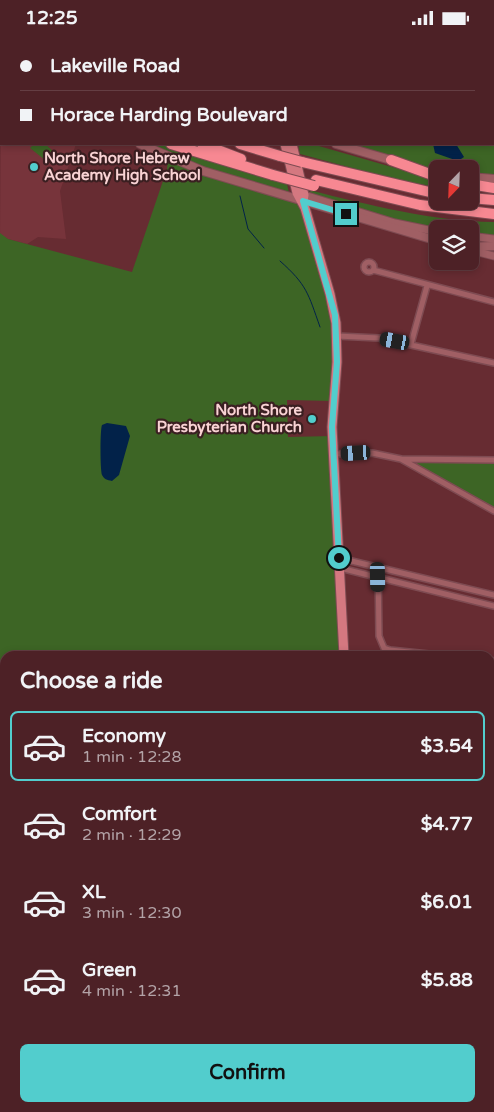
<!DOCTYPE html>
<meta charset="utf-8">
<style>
:root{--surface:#4d2126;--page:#572e32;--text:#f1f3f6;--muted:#b3a3a7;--line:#643e43;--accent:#52cdcd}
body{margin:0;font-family:"Varela Round",sans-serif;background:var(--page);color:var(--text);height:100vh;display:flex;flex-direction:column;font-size:19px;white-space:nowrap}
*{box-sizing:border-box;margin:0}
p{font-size:16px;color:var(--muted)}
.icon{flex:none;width:28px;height:28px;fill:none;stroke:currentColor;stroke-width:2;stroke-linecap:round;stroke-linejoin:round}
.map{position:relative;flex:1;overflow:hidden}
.drawer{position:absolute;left:0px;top:616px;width:495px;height:461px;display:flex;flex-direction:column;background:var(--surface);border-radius:15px 15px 0 0;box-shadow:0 2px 8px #0003,0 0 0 1px var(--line)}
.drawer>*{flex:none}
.top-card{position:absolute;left:0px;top:0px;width:495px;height:110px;box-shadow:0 2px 8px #0003,0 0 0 1px var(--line);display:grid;align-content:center;height:110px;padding:0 20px;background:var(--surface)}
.needle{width:32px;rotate:203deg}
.buttons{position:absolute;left:429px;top:125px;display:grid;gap:10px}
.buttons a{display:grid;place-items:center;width:50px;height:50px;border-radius:8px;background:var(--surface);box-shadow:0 2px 8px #0003,0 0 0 1px var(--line);font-size:25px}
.end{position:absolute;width:22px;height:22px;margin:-11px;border:6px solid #52cdcd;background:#111;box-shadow:0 0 0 2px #111}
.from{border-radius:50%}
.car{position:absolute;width:15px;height:30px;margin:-15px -8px;border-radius:6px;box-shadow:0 0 4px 1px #0007;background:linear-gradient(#222 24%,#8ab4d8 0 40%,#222 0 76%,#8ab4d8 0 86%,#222 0)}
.top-card b{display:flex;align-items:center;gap:18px;height:48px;font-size:19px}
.top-card b+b{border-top:1px solid var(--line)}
.top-card i{width:12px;height:12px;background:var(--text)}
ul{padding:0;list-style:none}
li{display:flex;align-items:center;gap:15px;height:70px;margin:0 10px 8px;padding:0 10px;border:2px solid transparent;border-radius:8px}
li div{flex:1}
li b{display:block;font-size:19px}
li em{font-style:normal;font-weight:800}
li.current{border-color:var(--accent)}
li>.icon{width:45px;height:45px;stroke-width:1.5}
h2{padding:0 20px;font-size:22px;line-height:60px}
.primary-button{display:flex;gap:10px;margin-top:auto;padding:10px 20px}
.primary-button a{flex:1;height:58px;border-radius:8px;background:var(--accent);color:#111;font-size:20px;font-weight:800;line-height:58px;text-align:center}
.status{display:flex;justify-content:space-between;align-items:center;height:35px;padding:0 25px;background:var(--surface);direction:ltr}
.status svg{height:14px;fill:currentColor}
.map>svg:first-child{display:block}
</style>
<div class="status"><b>12:25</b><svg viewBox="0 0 49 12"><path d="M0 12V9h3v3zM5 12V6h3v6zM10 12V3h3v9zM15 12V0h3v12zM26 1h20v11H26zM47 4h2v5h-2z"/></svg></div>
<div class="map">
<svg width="494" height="1077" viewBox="0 0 494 1077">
<rect width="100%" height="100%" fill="#672c32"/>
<path fill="#77343b" d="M1,59V109H76L60,156L66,204L38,202L27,209L0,202Z
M282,1072H415L416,1077H282Z"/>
<path fill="#3d6525" d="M271,0H494V143L470,141V134H438L437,136L352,112L351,109H494V1Z
M34,109H45L53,116L45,125L30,113Z
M147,109H160L287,149L289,158L204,133Z
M298,109H312L437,145V152L397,145L300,119Z
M168,123L303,166L335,279L333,366L287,365L288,402L332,401L344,621H5V857L0,853V198L8,204L132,237L167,134Z
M309,155C369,170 432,186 494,187V201L470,199V194C412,194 366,176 311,159Z
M401,424L494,425V476Z
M490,1003L494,1004V1050L490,1054Z"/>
<path fill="#022249" d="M433,109H456L464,122L458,126L435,118Z
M107,388L126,391L130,401L119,440L112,446C107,445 104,444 102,440C100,434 100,395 102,390Z"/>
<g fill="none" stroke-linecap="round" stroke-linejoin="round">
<path stroke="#022249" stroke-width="1" d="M240,161L248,194L264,213
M280,226C307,250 308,258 320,292"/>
<defs>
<path id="minor" d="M171,0L173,1
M227,0V1
M364 232a5 5 0 1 1 10 0a5 5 0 1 1-10 0Z
M373,235L494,267
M337,301L379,303L494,328
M411,309L427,251
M333,419L372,418L401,424
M494,425L401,424L494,476
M339,523L494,560
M378,532L379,601L384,613L390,615L448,621
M340,533L494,571
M490,634L494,626
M490,820L494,821
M490,919L494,920
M0,945L5,947
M490,974H494
M0,1000L5,1002
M490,1054L494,1050
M54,1072L68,1077
M233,1072L248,1077
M423,1072V1077
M482,1072V1077
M16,1077L17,1072
M173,1077L174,1072"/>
<path id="tertiary" d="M301,159L395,188L438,197
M470,201L494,204
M470,215L494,221"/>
<path id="secondary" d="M22,0L23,1
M102,0L103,1
M0,61L1,59
M140,109L203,136L438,206
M336,109L394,126
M470,142L494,144
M470,212L494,211"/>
<path id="primary" d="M272,0V1
M285,109L297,158L305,173L330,259L336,288L337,327L332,392L344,621
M292,109L304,160L303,166
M354,1072V1077"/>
<path id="motorway" d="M48,0L49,1
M67,0L68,1
M171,109L273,140
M202,109L241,124
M240,109L280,121
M391,125L438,142
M302,127L438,159
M316,145L420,170L494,179
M470,149L494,153
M470,163L494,165"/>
</defs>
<use href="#minor" stroke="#7e4b52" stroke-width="8"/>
<use href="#tertiary" stroke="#7e4b52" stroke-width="9"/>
<use href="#secondary" stroke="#7e4b52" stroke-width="10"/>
<use href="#primary" stroke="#7e4b52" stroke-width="11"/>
<use href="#motorway" stroke="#7e4b52" stroke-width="12"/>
<use href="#minor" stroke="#a05f64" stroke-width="5"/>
<use href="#tertiary" stroke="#a05f64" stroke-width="7"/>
<use href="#secondary" stroke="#a05f64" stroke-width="8"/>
<use href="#primary" stroke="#d47880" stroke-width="9"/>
<use href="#motorway" stroke="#f78892" stroke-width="10"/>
<defs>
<path id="motorway-bridge" d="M280,121L302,127
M273,140L314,151"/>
</defs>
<use href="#motorway-bridge" stroke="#7e4b52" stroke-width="12" stroke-linecap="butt"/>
<use href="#motorway-bridge" stroke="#f78892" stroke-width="10"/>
</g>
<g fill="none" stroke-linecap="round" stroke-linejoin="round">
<path stroke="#52cdcd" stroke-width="6" d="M339,523L332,392L337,327L335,280L303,166L346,179"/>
</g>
<g fill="#52cdcd" stroke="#3a1f21" stroke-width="2">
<circle cx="34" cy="132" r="5"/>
<circle cx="312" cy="384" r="5"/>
</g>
<g text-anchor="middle" stroke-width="4.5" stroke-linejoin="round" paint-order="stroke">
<g font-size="15" font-weight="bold" fill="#f9d3d4" stroke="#3a1f21" text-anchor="start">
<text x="44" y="128">North Shore Hebrew<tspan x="44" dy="17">Academy High School</tspan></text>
<text x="302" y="380" text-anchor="end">North Shore<tspan x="302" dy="17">Presbyterian Church</tspan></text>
</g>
</g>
</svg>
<div class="buttons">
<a><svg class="needle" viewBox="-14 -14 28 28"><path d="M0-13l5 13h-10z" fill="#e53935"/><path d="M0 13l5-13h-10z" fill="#b3a3a7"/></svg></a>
<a><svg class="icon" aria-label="layers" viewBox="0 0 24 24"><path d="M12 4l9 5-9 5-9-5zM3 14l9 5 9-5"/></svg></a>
</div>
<i class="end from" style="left:339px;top:523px"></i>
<i class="end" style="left:346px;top:179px"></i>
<i class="car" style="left:395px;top:306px;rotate:280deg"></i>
<i class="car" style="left:356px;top:418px;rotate:267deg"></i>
<i class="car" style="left:378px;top:542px;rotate:179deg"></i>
<div class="top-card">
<b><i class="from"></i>Lakeville Road</b>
<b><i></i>Horace Harding Boulevard</b>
</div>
<section class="drawer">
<h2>Choose a ride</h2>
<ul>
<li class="current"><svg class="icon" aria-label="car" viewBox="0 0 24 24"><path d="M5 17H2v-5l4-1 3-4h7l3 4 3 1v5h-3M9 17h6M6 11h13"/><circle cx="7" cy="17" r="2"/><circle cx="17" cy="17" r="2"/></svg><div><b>Economy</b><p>1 min · 12:28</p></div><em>$3.54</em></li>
<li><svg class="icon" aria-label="car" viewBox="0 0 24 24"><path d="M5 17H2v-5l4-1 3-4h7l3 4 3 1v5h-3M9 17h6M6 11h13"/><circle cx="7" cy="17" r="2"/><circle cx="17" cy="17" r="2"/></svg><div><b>Comfort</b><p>2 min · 12:29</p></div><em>$4.77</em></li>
<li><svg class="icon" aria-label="car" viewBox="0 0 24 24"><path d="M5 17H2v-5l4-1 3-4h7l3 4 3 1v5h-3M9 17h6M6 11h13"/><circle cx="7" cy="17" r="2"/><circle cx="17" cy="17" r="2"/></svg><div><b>XL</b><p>3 min · 12:30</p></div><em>$6.01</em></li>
<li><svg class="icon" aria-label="car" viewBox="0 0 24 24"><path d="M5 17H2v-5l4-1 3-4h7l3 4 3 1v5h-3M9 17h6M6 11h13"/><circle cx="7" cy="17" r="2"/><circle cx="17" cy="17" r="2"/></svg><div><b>Green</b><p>4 min · 12:31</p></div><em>$5.88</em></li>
</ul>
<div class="primary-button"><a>Confirm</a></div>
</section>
</div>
